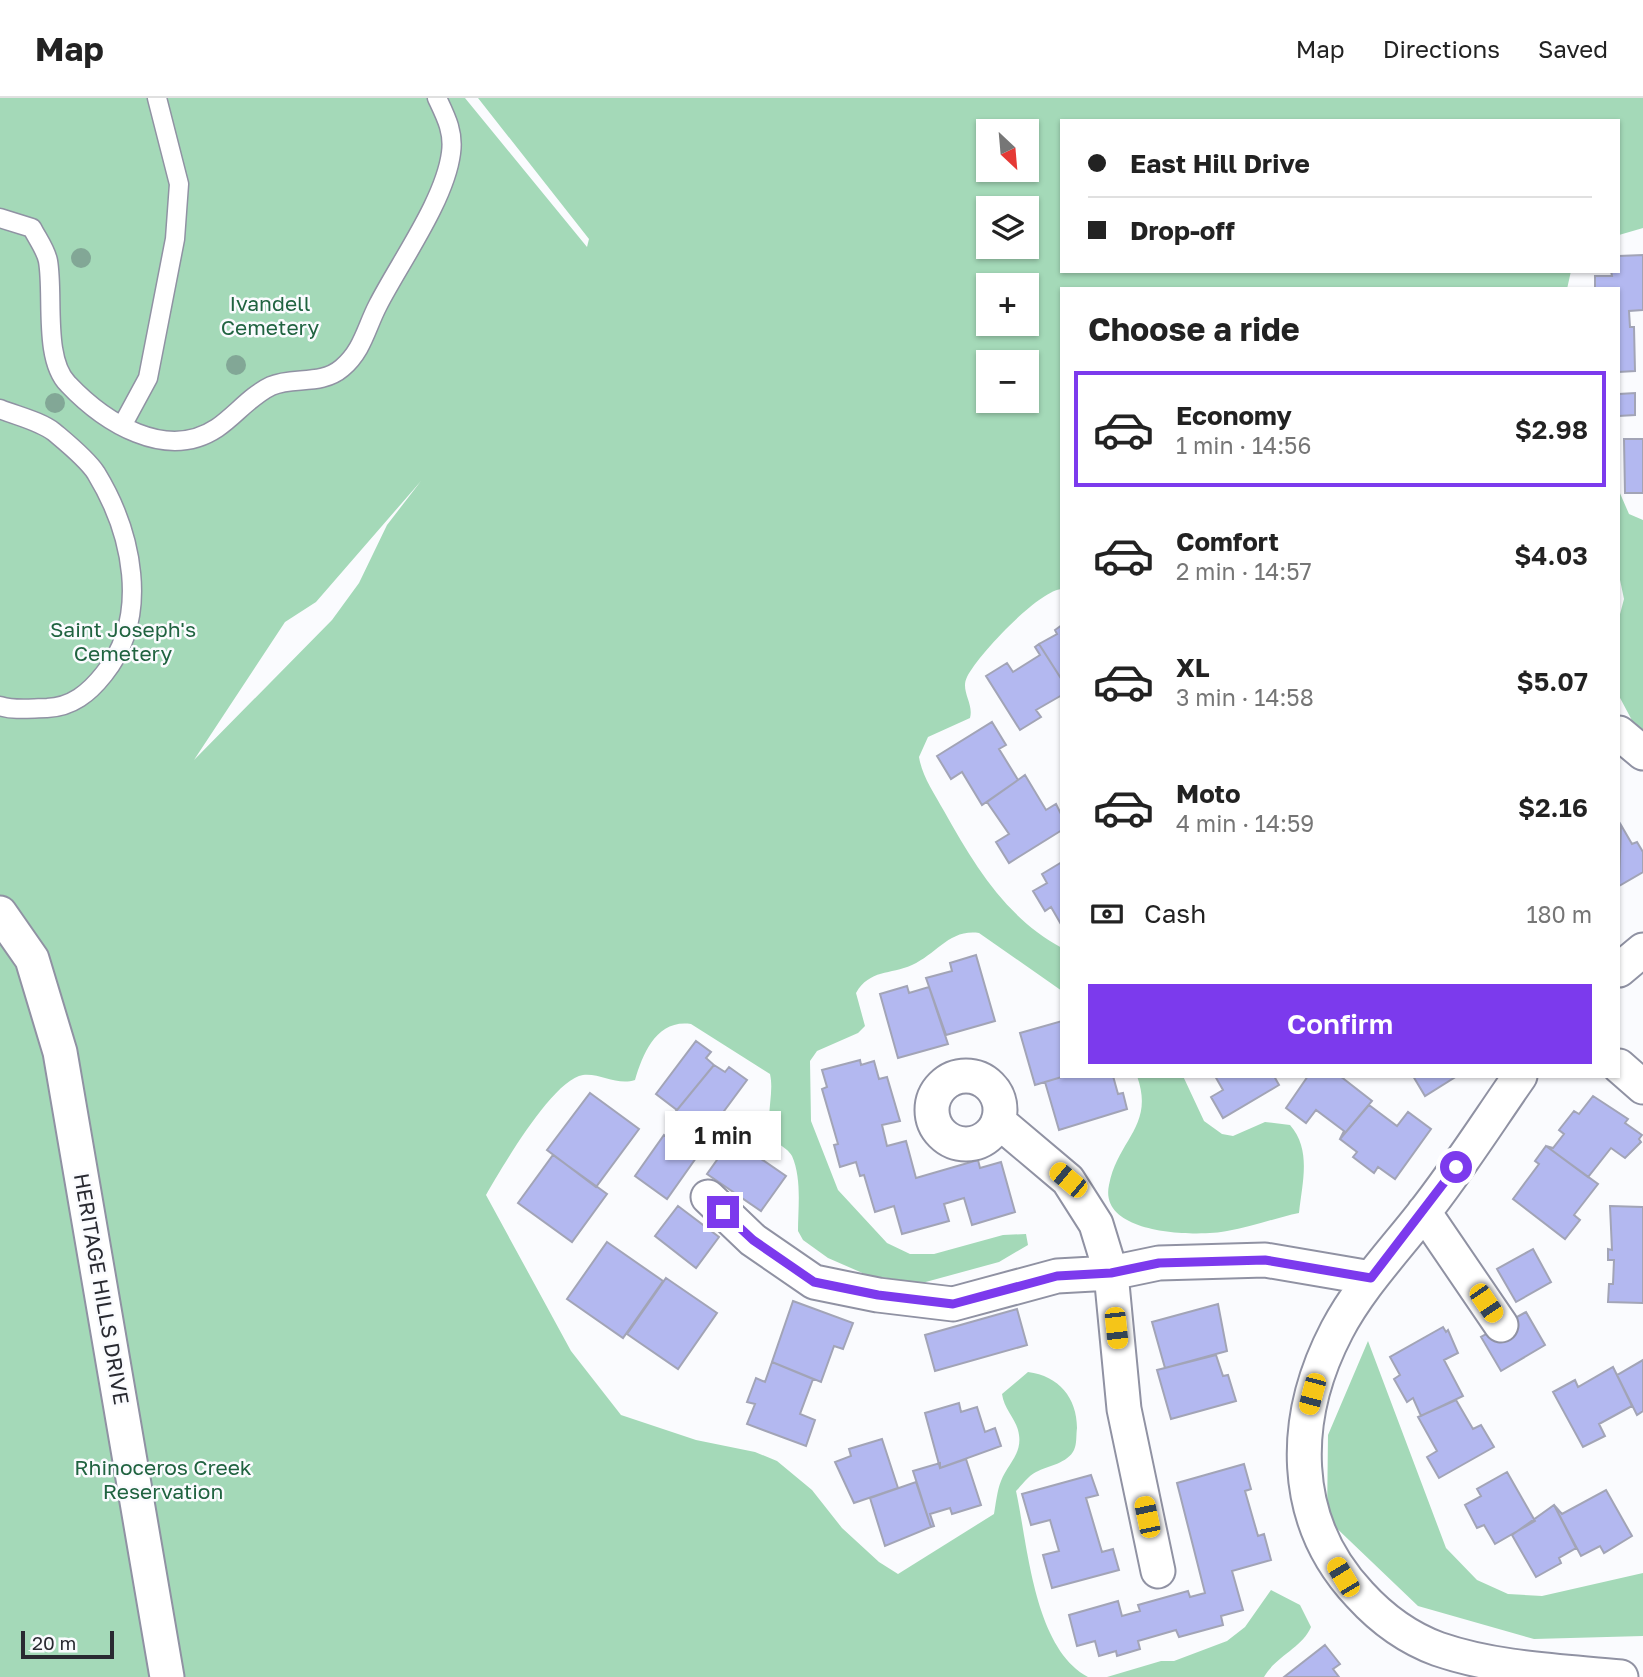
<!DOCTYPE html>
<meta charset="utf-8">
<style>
:root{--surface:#fff;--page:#f2f2f2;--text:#222;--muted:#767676;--line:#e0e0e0;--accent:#7c3aed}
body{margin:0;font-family:"Golos Text",sans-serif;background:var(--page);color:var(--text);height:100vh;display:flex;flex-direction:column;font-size:26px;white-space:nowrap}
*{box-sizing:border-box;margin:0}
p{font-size:23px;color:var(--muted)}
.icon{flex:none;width:38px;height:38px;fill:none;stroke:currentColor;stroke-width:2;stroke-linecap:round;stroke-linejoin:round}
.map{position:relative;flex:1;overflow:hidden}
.details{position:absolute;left:1060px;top:189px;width:560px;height:791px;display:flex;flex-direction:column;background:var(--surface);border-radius:0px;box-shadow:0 2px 5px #0004}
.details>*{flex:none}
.guide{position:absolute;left:1060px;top:21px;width:560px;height:154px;border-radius:0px;box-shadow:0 2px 5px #0004;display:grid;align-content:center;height:154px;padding:0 28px;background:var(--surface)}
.needle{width:46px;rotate:154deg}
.controls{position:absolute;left:976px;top:21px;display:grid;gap:14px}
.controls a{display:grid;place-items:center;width:63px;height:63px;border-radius:0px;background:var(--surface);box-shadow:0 2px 5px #0004;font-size:35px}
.scale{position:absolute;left:21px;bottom:18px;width:93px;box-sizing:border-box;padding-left:7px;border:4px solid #292a31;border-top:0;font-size:19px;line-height:24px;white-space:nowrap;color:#292a31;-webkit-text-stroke:5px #fafbfe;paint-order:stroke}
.end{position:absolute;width:32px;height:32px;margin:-16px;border:9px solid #7c3aed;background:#fff;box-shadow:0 0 0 4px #fff}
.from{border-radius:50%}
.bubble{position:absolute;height:49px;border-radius:0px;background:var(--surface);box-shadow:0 2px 5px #0004;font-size:23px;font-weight:600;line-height:49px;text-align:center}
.car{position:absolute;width:21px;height:42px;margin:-21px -10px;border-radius:9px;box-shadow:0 0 5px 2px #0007;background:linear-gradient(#f5c518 24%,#345 0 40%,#f5c518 0 76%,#345 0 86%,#f5c518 0)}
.guide b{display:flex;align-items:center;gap:24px;height:66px;font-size:26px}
.guide b+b{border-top:2px solid var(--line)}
.guide i{width:18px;height:18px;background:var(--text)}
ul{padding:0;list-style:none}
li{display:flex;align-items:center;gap:21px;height:116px;margin:0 14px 10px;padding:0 14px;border:4px solid transparent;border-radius:0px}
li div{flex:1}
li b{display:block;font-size:26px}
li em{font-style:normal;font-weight:600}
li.on{border-color:var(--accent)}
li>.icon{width:63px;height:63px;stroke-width:1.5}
h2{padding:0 28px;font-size:32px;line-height:84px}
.pay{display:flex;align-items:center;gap:18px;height:77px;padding:0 28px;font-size:26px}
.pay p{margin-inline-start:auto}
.primary-button{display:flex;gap:14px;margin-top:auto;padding:14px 28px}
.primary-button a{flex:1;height:80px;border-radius:0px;background:var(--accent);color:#fff;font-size:28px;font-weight:600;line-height:80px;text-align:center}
header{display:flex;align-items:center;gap:42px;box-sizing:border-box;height:98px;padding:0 35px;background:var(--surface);border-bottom:2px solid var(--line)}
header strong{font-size:33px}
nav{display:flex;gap:38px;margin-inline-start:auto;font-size:24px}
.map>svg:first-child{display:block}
</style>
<header>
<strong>Map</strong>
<nav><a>Map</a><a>Directions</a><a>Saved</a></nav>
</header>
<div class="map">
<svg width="1643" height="1579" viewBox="0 0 1643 1579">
<rect width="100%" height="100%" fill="#fafbfe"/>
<path fill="#a4d9b8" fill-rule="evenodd" d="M0,0H465L587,149L589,141L478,0H1643V130L1619,137V23H1062V173H1571L1567,191H1062V491C1039,492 978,557 967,579C960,593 974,605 970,620L928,639L919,659C922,678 934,695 944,713C975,768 1005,819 1062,850V893L979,835C949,831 937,856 912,867C890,877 870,871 856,895L865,928L858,935L817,953L810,963L811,1023L838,1092L887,1145L910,1156H934L1003,1137L1026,1136L1028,1147L999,1164L922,1185L867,1177L828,1160L803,1142L798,1133C798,1109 802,1081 792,1058C786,1047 773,1048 770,1030C767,1011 774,994 770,976L691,926C657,921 643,955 635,982C617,988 601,975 583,977C553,981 501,1071 486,1097L571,1253L621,1317L696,1342L755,1354L777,1363L812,1392L842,1430L879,1464L898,1476L994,1416C996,1405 997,1393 1001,1383C1007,1367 1022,1356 1019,1337C1017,1321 1004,1312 1002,1296L1028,1274C1059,1278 1077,1300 1077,1330C1076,1337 1077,1346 1074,1352C1068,1365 1048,1368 1036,1374C1028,1378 1022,1387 1016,1393C1028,1448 1034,1550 1088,1579H0ZM989,33H1027V72H989ZM989,110H1027V149H989ZM989,187H1027V226H989ZM989,264H1027V303H989ZM421,383L387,427L359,485L332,522L194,662L285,524L316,504Z
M1619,393L1629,416L1643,422V634L1635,628L1619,598V520L1624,501L1619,477Z
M1137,978H1183L1204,1023L1222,1036L1233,1038L1265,1024L1290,1027C1312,1052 1302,1085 1299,1115C1275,1120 1251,1129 1227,1133C1197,1139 1098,1137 1109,1087C1118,1041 1155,1028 1137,978Z
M1368,1243L1446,1450L1477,1482L1508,1496L1542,1498L1643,1475V1538L1534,1541L1418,1508L1327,1421L1328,1337Z
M1271,1492L1300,1507L1311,1529C1302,1550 1276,1558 1264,1579H1107L1161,1563H1174L1227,1543L1245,1529Z"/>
<path fill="#b3b8f0" stroke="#a2a4b6" stroke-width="2" d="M1643,157V212L1629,213L1630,229H1634L1635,273L1619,274V191H1595V178H1612L1611,173H1619V158Z
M1635,295V317L1619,318V296Z
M1624,341H1643V395H1625Z
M1062,527V582L1039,546L1057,536L1055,532Z
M1039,546L1062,582V597L1036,612L1041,619L1020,632L986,578L1007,565L1013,574L1040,557L1035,549Z
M992,624L1006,647L999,651L1018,682L982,707L962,674L951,681L937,658Z
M1025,677L1046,712L1056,706L1062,718V732L1009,765L996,744L1009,736L987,704Z
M1621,727L1632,746L1637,744L1643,754V774L1619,788Z
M1062,764V828L1051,809L1045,813L1033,793L1047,785L1042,776Z
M976,857L995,923L946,937L926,880L952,873L950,865Z
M907,888L909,895L929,889L948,946L898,960L880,896Z
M1062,923V978H1065L1035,987L1020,935Z
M696,943L711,954L706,960L714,967L677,1012L656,996Z
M860,962L861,967L874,963L879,981L887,979L900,1023L882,1027L887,1048L906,1043L916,1080L978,1062L980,1070L1001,1064L1015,1114L972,1127L964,1100L944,1106L949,1123L902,1136L894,1108L875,1114L864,1077L860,1078L856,1064L840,1069L834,1047L838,1046L822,991L827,989L822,972Z
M714,967L725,974L729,969L747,982L707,1036L676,1013Z
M1065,978H1113L1118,996L1123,995L1127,1011L1059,1032L1045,984Z
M1215,978H1274L1279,987L1223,1020L1211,999L1223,992Z
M1308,978H1340L1372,1003L1340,1041L1344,1033L1316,1012L1306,1025L1286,1010Z
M1413,978H1457L1425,998Z
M590,995L639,1031L596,1089L547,1052Z
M1593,998L1628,1021L1625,1025L1642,1037L1639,1041L1641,1044L1625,1060L1611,1050L1588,1079L1546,1048L1553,1050L1564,1036L1559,1032L1574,1013L1579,1016Z
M1369,1007L1397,1028L1408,1014L1431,1031L1395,1081L1378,1069L1374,1075L1353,1059L1357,1054L1340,1041Z
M664,1037L696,1060L667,1101L635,1078Z
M732,1041L786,1078L761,1113L707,1076Z
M1546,1048L1598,1086L1574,1117L1580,1122L1565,1141L1513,1101L1539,1066L1535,1063Z
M553,1057L607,1096L572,1144L518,1105Z
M678,1108L719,1139L696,1170L655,1138Z
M1610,1108L1643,1109V1205L1608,1204L1609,1186H1613L1614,1162H1608V1151L1612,1152Z
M607,1144L663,1183L623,1240L567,1201Z
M1533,1151L1551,1184L1516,1204L1497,1171Z
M666,1180L717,1215L678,1271L627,1236Z
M793,1203L853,1225L843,1251L834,1248L821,1284L772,1264Z
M1218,1206L1227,1253L1165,1270L1152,1224Z
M1017,1211L1027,1247L935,1273L925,1237Z
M1526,1214L1545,1247L1501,1273L1481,1239Z
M1443,1229L1446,1234L1448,1232L1458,1255L1444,1262L1463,1298L1421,1318L1413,1300L1407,1304L1394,1281L1400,1277L1390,1259Z
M1216,1257L1223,1278L1228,1277L1236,1303L1171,1321L1157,1272Z
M1643,1262V1313L1637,1317L1614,1271L1617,1277Z
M772,1264L813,1281L800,1316L815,1322L806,1348L747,1326L755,1306L747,1304L756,1280L765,1284Z
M1613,1269L1632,1308L1599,1326L1605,1338L1583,1349L1553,1294L1575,1282L1578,1289Z
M1456,1302L1473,1331L1481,1327L1494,1349L1439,1380L1427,1359L1437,1353L1418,1319Z
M959,1305L961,1314L977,1309L985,1334L995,1330L1001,1348L940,1370L925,1315Z
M882,1341L898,1390L854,1405L835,1364L851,1358L849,1351Z
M966,1361L981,1407L952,1416L950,1410L930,1416L934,1428L931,1429L913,1373L940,1365V1370Z
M1244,1366L1251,1391L1245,1393L1258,1438L1264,1436L1271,1462L1232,1473L1243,1512L1221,1518L1223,1527L1179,1539L1176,1532L1138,1543L1140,1551L1117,1558L1116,1553L1099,1558L1095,1543L1077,1548L1069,1517L1118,1503L1122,1518L1140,1513L1138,1507L1188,1493L1190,1499L1205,1495L1177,1385Z
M1507,1374L1535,1423L1495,1446L1484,1427L1477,1430L1465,1407L1481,1398L1477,1391Z
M1091,1377L1098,1397L1086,1400L1102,1454L1113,1451L1119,1472L1052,1490L1043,1457L1059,1453L1050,1422L1031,1427L1022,1396Z
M916,1384L931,1429L885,1448L870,1400Z
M1606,1392L1632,1438L1604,1455L1600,1448L1581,1458L1554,1407L1562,1416Z
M1554,1407L1576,1450L1559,1460L1561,1465L1536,1479L1512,1437Z
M1325,1547L1340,1566L1333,1571L1339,1579H1284Z"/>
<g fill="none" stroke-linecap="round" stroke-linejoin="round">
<defs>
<path id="service" d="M0,120L32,130C37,140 46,152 48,163C54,197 43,261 68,286C104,324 166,364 217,330C236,317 250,298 271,288C293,278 321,288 342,270C363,252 366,230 378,207C400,164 445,102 451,55C454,34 446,19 437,0
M0,311C17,318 40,323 54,334C67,345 87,361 96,375C132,434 151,518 104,576C89,595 72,609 47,610C32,610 15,613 0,608
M122,328L148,280L175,141L179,86L157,0"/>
<path id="minor" d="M1619,635L1643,655
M0,815L32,861L60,954L167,1579
M1619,872L1643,852
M1619,968L1643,989
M932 1012a34 34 0 1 1 68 0a34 34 0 1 1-68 0Z
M1520,978C1488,1024 1457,1073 1422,1117C1393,1154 1359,1190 1337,1232C1291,1320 1289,1422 1360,1497C1381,1520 1408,1540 1438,1551C1496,1571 1560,1573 1621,1579
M998,1023L1068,1082L1096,1126L1111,1175L1124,1311L1158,1473
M708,1099L753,1142L814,1184L878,1197L953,1206L1057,1178L1111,1175L1159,1165L1265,1162L1371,1180
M1424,1114L1501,1227"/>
</defs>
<use href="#service" stroke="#9092a3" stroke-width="21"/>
<use href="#minor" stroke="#9092a3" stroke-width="37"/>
<use href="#service" stroke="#fff" stroke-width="18"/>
<use href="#minor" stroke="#fff" stroke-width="33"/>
</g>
<g fill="#82a796">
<circle cx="81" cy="160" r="10"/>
<circle cx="236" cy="267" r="10"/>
<circle cx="55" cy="305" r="10"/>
</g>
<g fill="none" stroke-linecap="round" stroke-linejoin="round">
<path stroke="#7c3aed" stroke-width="9" d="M723,1114L753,1142L814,1184L878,1197L953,1206L1057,1178L1111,1175L1159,1165L1265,1162L1371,1180L1456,1069"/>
</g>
<g text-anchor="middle" stroke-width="5" stroke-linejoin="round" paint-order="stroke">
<g font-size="21" fill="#206340" stroke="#fafbfe">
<text x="270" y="213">Ivandell<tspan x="270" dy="24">Cemetery</tspan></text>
<text x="123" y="539">Saint Joseph's<tspan x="123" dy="24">Cemetery</tspan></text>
<text x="163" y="1377">Rhinoceros Creek<tspan x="163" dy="24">Reservation</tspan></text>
</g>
<g font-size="21" fill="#292a31" stroke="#fafbfe">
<text transform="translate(101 1191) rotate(80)" y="7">HERITAGE HILLS DRIVE</text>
</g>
</g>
</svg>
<div class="controls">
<a><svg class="needle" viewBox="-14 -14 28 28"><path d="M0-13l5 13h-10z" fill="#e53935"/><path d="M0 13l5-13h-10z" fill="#767676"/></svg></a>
<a><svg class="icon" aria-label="layers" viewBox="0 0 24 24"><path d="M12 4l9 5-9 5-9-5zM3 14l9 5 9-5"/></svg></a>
<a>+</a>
<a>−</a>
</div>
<div class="scale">20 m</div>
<i class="end from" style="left:1456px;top:1069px"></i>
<i class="end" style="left:723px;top:1114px"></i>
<div class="bubble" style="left:665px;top:1013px;width:116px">1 min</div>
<i class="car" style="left:1068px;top:1082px;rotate:310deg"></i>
<i class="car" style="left:1486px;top:1205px;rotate:146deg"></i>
<i class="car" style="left:1116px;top:1230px;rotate:174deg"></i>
<i class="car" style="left:1312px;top:1296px;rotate:195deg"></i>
<i class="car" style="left:1147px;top:1419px;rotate:348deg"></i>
<i class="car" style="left:1343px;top:1479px;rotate:329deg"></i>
<div class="guide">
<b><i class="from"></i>East Hill Drive</b>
<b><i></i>Drop-off</b>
</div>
<section class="details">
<h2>Choose a ride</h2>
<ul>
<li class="on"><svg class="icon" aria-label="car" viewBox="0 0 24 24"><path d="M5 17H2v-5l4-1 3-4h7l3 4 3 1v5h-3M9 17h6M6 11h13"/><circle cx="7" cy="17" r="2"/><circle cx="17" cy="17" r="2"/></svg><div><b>Economy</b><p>1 min · 14:56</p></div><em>$2.98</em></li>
<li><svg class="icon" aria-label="car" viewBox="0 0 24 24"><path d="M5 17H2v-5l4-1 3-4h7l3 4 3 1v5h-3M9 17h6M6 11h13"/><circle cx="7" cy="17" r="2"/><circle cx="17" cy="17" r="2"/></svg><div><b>Comfort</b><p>2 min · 14:57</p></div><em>$4.03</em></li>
<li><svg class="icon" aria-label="car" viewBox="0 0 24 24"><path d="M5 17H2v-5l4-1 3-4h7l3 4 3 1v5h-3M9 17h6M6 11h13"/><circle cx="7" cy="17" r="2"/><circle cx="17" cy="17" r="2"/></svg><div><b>XL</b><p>3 min · 14:58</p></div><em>$5.07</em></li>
<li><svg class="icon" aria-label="car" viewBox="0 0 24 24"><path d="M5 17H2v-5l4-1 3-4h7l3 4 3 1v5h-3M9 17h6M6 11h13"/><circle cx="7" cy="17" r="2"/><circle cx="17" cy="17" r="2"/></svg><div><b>Moto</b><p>4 min · 14:59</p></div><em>$2.16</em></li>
</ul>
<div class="pay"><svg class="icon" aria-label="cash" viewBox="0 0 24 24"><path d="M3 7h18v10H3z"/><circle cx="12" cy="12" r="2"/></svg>Cash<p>180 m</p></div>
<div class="primary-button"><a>Confirm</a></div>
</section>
</div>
